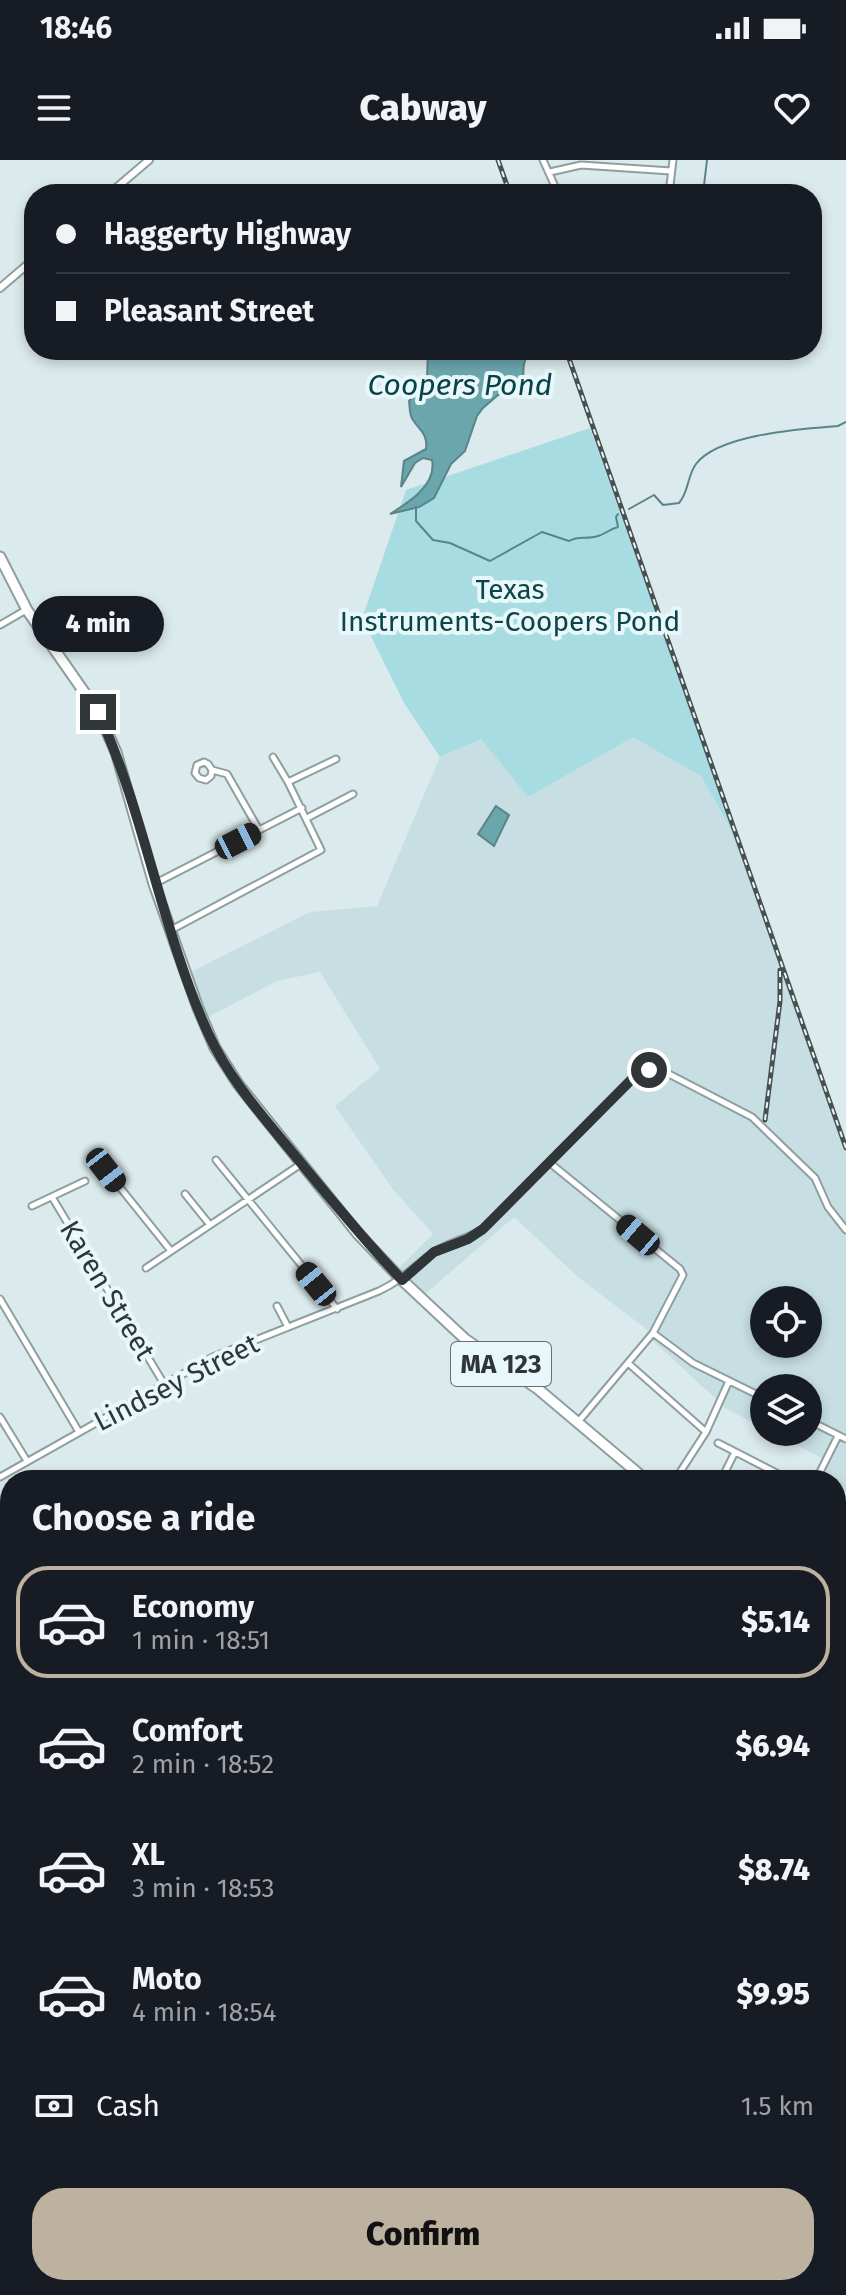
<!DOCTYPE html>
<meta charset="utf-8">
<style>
:root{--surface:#171b24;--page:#242831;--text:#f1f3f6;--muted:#9ea1a6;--line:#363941;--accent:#bdb19f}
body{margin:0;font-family:"Fira Sans",sans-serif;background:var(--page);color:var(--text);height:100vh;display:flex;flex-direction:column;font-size:30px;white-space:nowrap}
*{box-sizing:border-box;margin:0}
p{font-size:26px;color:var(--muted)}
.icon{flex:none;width:44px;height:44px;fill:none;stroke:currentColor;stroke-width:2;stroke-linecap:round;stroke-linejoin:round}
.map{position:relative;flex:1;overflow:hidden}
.sheet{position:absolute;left:0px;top:1310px;width:846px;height:826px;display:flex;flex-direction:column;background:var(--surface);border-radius:32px 32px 0 0;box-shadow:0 4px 12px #0003}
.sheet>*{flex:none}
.hud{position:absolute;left:24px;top:24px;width:798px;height:176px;border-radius:32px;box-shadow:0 4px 12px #0003;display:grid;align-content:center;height:176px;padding:0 32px;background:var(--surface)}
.buttons{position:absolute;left:750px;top:1126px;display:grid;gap:16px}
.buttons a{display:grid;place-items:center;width:72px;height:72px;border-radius:50%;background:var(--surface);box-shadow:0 4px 12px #0003;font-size:40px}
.end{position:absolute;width:36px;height:36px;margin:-18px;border:10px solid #303637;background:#fff;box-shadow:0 0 0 4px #fff}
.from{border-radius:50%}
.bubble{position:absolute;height:56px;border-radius:28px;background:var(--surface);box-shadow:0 4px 12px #0003;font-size:26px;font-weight:800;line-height:56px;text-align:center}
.car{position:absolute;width:24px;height:48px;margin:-24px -12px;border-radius:10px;box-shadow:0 0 6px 2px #0007;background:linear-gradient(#222 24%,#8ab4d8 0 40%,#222 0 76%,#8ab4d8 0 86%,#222 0)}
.hud b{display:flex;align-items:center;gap:28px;height:76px;font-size:30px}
.hud b+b{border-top:2px solid var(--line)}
.hud i{width:20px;height:20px;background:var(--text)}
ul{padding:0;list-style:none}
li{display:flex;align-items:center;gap:24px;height:112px;margin:0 16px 12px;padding:0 16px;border:4px solid transparent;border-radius:32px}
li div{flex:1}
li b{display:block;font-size:30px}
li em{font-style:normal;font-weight:800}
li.active{border-color:var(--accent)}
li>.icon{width:72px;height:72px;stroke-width:1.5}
h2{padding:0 32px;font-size:36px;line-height:96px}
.pay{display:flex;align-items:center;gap:20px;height:88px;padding:0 32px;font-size:30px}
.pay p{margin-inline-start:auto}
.action{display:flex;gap:16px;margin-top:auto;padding:16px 32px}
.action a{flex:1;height:92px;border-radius:32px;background:var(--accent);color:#111;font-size:32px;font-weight:800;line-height:92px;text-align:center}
.status{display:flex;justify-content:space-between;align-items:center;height:56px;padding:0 40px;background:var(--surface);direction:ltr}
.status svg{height:22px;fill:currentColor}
header{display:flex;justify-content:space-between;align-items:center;height:104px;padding:0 32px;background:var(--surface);font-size:36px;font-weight:800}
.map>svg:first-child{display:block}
</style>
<div class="status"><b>18:46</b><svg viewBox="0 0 49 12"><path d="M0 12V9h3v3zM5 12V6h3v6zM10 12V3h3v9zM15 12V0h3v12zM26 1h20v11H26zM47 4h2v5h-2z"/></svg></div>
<header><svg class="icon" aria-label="menu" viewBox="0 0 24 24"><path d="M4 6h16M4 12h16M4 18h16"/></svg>Cabway<svg class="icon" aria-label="heart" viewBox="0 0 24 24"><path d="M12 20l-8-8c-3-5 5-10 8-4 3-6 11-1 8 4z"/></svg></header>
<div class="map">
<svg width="846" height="2135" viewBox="0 0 846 2135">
<rect width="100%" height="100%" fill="#dbeaec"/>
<path fill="#c7dfe2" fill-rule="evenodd" d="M633,576L701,616L737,680L846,994V1330L841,1340L836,1338V1320H820L829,1302L771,1272H808V1228H764V1268L715,1243L716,1239L652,1180L654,1177L645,1168L578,1117L514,1057L424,1135L398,1109L433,1074L392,1028L335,946L380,909L320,812L277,821L206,858L189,813L310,752L377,746L440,597L481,579L528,637ZM764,1140H808V1184H764Z"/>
<path fill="#a7dce3" d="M590,268L737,680L701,616L633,577L528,637L481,579L440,597L404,543L371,476L364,453L406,330Z
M0,1439L10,1441V2114L0,2104Z
M836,1928L846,1929V2045L836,2024Z
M12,2126H83L84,2135H10Z"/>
<path fill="#6ba6ad" stroke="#59848a" stroke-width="2" d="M428,190L554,191C526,191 521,195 524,223L498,235L483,248L477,256L465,291L451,304L434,338L419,347L390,354C408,343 437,325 432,300L423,298L415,303L401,327L404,301L426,289C428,274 420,271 413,260C409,255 410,247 409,241L427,220Z
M496,646L509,655L494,686L478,674Z"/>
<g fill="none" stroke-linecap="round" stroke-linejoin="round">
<path stroke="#59848a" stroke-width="2" d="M703,34L707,0
M416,347V361L433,380L450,383L490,401L542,372L569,381C579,375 587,380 598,376C606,374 609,369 618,367L616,357L618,354
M629,349L654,335L663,345L679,343C689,332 687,316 696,304C719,274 802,269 838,266L846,262"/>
<path stroke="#6ba6ad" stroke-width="8" d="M10,1646L3,1649V1656L10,1667
M0,1687L10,1686
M836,1827L846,1831"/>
<defs>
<path id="minor" d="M543,0L557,31
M550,12L581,5L671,11
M669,34L673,0
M0,465L26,450
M212,610L211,616L206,620L199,618L195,613L197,605L204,602L208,604L212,610L227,614L259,670
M288,622L336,599
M307,658L353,634
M154,724L302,648
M171,770L321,690L288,622L273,597
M216,1000L337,1149
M550,1003L680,1109L683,1115L653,1173L578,1262
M106,1010L171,1091
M185,1034L210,1065
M52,1037L164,1224
M32,1046L85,1021
M146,1108L301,1004
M0,1139L79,1272
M277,1146L288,1167
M653,1173L693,1203L764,1238
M628,1203L706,1272
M0,1257L27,1301
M808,1260L846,1279
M718,1283L790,1320
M0,1317L213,1197L379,1131C402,1120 412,1108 431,1094C446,1083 467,1079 483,1069L633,918L646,911L665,912L752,957L815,1018L828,1047L846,1070
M675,1320L706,1272L729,1221
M721,1320L735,1292
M816,1320L838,1276
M836,1343L846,1348
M836,1397L838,1393
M836,1491L846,1471
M836,1505L844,1508
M836,1575L846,1576
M836,1638L846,1639
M846,1656V1668
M836,1851L846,1845
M257,2126L262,2135
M388,2126L390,2135
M577,2126L578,2135
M702,2126L703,2135
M754,2126L756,2135
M809,2126L810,2135
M130,2135L131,2132
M299,2135L317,2126"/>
<path id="tertiary" d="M109,34L149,0
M0,128L34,99"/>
<path id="secondary" d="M643,2126L644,2135"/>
<path id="trunk" d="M0,397L27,450L98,552L116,592L154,724L198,848L215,888L238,924L358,1074L402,1120L465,1179L538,1229L646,1320
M836,1436L846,1440"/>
</defs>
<use href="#minor" stroke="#8f9e9f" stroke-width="9"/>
<use href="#tertiary" stroke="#8f9e9f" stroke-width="10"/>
<use href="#secondary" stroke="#8f9e9f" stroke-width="11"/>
<use href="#trunk" stroke="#8f9e9f" stroke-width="13"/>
<use href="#minor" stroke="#fff" stroke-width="5"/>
<use href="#tertiary" stroke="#fff" stroke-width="6"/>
<use href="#secondary" stroke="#fff" stroke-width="7"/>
<use href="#trunk" stroke="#fff" stroke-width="9"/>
<defs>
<path id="rail" d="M498,0L510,34
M566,190L846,988
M765,960L780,841V810
M0,1434L10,1435
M836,1534L846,1535"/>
</defs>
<use href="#rail" stroke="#495051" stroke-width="5"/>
<use href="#rail" stroke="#e8f7f9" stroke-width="2" stroke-dasharray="6" stroke-linecap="butt"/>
</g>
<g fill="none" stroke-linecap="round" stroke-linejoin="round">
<path stroke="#303637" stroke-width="10" d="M98,552C145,654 161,769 208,873C227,915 258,951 287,986C325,1032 361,1077 402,1120L434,1092L468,1079L483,1069L633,918L649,910"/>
</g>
<g text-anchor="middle" stroke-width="8" stroke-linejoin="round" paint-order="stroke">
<rect fill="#e8f7f9" stroke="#677071" stroke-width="2" x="451" y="1182" width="100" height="44" rx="6"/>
<g font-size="26" font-weight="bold" fill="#303637">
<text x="501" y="1213">MA 123</text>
</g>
<g font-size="28" fill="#0c444a" stroke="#e8f7f9">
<text x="510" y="439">Texas<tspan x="510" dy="32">Instruments-Coopers Pond</tspan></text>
</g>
<g font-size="28" fill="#303637" stroke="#e8f7f9">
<text transform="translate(108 1130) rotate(59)" y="10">Karen Street</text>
<text transform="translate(176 1222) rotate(-27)" y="10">Lindsey Street</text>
</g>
<g font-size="30" font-style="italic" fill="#084147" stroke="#e8f7f9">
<text x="460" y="235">Coopers Pond</text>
</g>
</g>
</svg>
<div class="buttons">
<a><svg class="icon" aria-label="locate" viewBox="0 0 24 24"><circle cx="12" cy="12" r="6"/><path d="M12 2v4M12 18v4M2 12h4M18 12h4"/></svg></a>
<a><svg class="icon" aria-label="layers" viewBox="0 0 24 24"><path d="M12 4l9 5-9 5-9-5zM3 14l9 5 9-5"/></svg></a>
</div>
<i class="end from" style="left:649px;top:910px"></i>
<i class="end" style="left:98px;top:552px"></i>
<div class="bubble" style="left:32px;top:436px;width:132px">4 min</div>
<i class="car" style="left:238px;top:681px;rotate:63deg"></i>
<i class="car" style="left:106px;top:1010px;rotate:142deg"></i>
<i class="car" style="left:638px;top:1075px;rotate:310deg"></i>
<i class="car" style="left:316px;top:1124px;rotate:321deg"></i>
<div class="hud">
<b><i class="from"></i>Haggerty Highway</b>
<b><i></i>Pleasant Street</b>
</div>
<section class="sheet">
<h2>Choose a ride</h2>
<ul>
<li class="active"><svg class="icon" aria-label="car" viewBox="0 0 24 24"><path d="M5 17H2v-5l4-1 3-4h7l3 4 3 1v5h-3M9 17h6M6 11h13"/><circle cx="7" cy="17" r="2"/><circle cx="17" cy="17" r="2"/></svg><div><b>Economy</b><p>1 min · 18:51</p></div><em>$5.14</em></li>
<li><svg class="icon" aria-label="car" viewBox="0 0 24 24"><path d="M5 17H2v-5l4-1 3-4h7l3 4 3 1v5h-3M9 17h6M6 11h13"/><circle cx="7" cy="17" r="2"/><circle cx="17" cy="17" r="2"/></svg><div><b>Comfort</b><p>2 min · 18:52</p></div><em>$6.94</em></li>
<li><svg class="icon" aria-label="car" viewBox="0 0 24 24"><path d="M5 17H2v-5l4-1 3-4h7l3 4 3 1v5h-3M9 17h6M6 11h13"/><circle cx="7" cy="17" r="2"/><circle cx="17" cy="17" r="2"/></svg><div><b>XL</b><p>3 min · 18:53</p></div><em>$8.74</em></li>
<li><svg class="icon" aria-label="car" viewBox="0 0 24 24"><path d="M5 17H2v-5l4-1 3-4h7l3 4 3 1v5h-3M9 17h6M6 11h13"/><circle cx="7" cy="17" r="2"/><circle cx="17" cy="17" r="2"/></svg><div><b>Moto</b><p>4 min · 18:54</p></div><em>$9.95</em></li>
</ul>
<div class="pay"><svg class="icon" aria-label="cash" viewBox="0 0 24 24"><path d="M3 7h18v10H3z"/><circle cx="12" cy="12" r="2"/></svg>Cash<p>1.5 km</p></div>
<div class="action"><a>Confirm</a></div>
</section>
</div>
